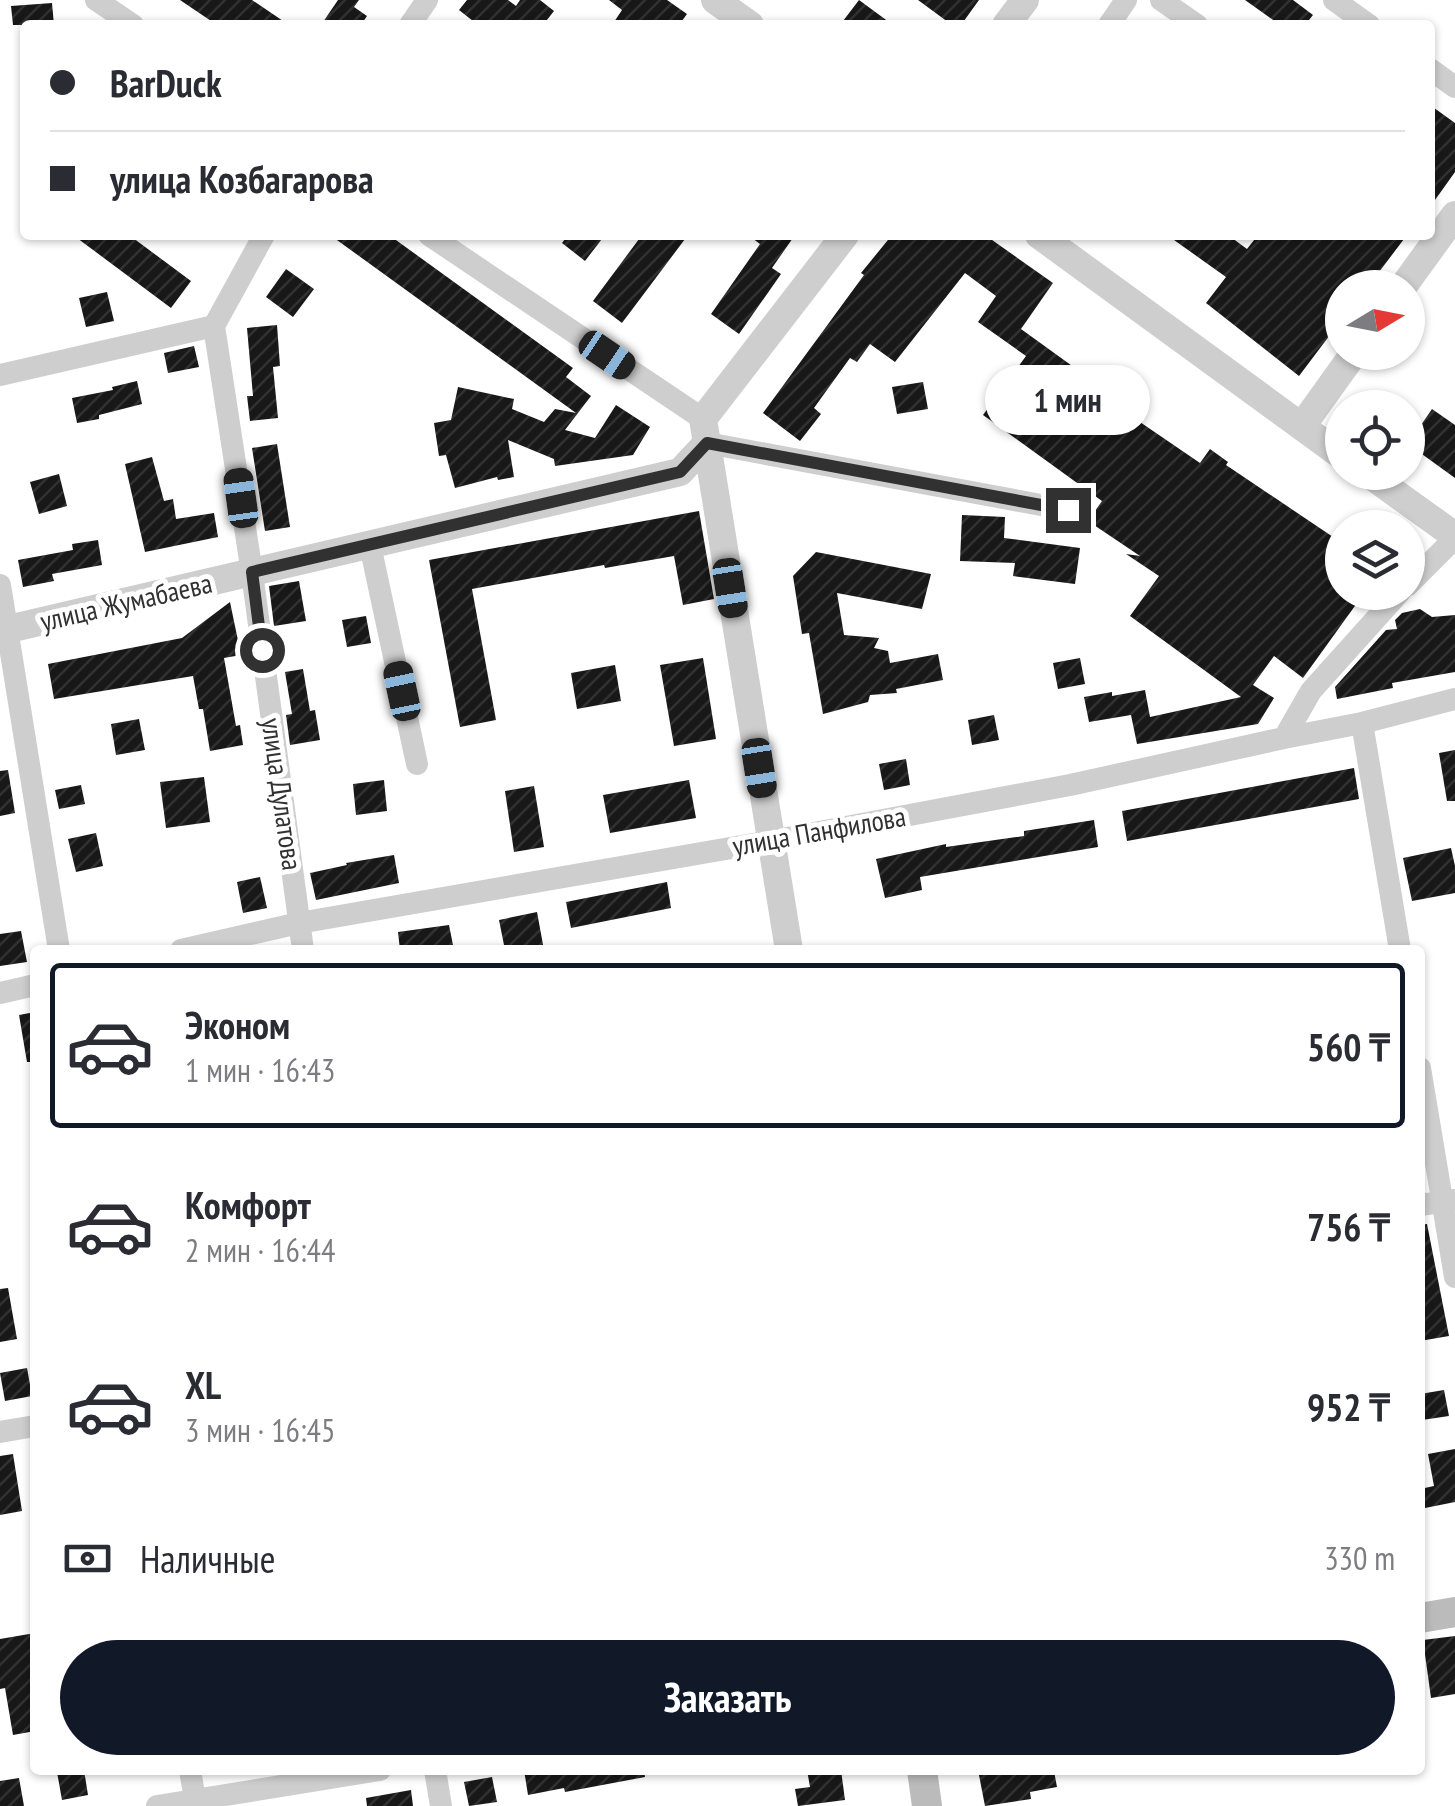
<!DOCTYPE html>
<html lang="ru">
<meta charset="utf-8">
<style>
:root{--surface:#fff;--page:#f2f2f3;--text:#2b2b33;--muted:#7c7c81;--line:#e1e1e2;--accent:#111827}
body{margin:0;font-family:"PT Sans Narrow",sans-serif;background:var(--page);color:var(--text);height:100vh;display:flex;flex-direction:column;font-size:38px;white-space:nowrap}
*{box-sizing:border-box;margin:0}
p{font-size:32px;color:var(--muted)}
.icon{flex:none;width:55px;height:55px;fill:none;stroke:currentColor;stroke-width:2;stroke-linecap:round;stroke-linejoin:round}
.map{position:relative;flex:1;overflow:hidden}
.drawer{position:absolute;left:30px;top:945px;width:1395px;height:830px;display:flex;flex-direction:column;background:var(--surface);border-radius:10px;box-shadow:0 2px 8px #0004}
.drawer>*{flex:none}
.top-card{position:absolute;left:20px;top:20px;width:1415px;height:220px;border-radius:10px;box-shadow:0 2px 8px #0004;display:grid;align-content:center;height:220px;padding:0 30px;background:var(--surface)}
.needle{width:65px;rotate:80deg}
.tools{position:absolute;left:1325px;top:270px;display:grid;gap:20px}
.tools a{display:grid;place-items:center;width:100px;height:100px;border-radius:50%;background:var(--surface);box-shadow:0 2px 8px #0004;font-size:50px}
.end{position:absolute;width:45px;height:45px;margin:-22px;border:12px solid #313131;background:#fff;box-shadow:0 0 0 5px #fff}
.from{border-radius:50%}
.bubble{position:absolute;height:70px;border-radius:35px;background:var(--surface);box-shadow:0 2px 8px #0004;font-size:32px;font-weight:600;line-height:70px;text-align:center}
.car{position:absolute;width:30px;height:60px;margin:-30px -15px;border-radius:12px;box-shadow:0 0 8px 2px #0007;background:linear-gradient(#222 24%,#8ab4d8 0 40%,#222 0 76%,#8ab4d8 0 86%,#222 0)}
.top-card b{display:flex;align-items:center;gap:35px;height:95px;font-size:38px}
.top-card b+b{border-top:2px solid var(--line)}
.top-card i{width:25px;height:25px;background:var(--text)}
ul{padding:18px 0 0;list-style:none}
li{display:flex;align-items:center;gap:30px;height:165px;margin:0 20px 15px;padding:0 10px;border:5px solid transparent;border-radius:10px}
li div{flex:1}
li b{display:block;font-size:38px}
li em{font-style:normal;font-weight:600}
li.selected{border-color:var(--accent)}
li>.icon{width:90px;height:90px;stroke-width:1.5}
.pay{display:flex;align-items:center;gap:25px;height:110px;padding:0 30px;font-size:38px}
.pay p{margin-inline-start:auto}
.cta{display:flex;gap:20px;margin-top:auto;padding:20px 30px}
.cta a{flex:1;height:115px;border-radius:60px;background:var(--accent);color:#fff;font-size:40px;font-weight:600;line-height:115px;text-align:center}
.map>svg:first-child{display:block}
</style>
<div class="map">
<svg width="1455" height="1806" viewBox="0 0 1455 1806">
<defs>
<pattern id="building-hatch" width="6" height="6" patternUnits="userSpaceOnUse" patternTransform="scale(2.5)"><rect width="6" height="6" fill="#181818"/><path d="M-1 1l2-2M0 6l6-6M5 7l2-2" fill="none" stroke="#313131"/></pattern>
</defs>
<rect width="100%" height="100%" fill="#fff"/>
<path fill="url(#building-hatch)" d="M180,0H252L289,25H217Z
M338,0H359L354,7L367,16L361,25H321Z
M467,0H508L516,6L520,0H540L554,11L543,25H478L459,10Z
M609,0H667L687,14L679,25H612L622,10Z
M859,0L893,25H840Z
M918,0H979L961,25H952Z
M1245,0H1293L1313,15L1305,25H1280Z
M52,3L54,25H13L11,6Z
M1430,105L1455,123V172L1430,207Z
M73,235H129L191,281L171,308Z
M330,235H389L573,368L566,377L591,396L565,430L595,438L616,405L650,427L633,455L555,466L554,459L508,440L514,477L498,480L497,477L455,488L446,455L439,456L434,423L451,420L458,387L514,399L512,409L544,422L555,409L576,413Z
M568,235H605L585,261L562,243Z
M642,235H688L622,323L593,301Z
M748,235H795L772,268L781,274L739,334L711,314L760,244Z
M892,235H985L1053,283L1021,329L1140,415L1137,420L1200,463L1210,449L1228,462L1226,465L1342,543V592H1365L1303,678L1274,656L1253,685L1274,698L1258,724L1137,744L1131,715L1089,722L1084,697L1112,692V696L1145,690L1150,717L1241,697L1130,616L1159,576L1126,554L1140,556L1088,521L1102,501L983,415L1026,356L978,322L996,296L965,273L895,362L870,344L857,362L850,358L814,408L821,414L800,441L763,413L864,275L861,273Z
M1167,235H1228L1247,249L1258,235H1407L1367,288H1342V319L1299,376L1206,303L1226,277Z
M286,269L314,289L293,317L266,297Z
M107,292L114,321L86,327L79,298Z
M277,325L280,366L273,367L278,418L250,421L247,396H253L247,328Z
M194,346L199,367L168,373L164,353Z
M137,381L142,404L99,415V419L77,423L72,398L113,390L112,387Z
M923,382L928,409L897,414L892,387Z
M1432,409L1455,425V478L1408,444Z
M277,444L290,527L265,531L252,448Z
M152,457L164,501L173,499L176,519L214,513L218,537L145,552L125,464Z
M59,474L67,506L39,514L30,482Z
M699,511L714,599L683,605L674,556L605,568L604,565L472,589L496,720L460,727L429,560Z
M962,515L1005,517L1004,538L1080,548L1075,584L1013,576L1015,563L960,561Z
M98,540L102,565L52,574L54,581L23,587L18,560L73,550L72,544Z
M816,552L931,574L922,609L837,593L844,635L879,638L874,648L888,651L890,663L938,654L943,680L896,689L897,693L870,695L868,702L823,714L809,633L802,634L793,576Z
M299,581L306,621L274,626L269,586Z
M230,602L241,655L224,658L236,726L240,725L243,745L210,751L203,709H199L193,676L54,699L48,664L182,638Z
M1420,609L1432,617L1455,615V672L1392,683L1393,688L1337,699L1335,687L1386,630L1397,629L1395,620L1402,613Z
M366,616L371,643L347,647L342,620Z
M703,658L716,739L674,746L660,665Z
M1080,658L1085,684L1058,689L1053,663Z
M615,665L621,701L577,709L571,673Z
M303,669L310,711L315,710L320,740L290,745L286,715L292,714L285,672Z
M994,715L999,740L972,745L968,720Z
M139,719L145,750L116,755L111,724Z
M1455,750V801H1447L1439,753Z
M906,759L910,785L884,790L879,764Z
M1354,768L1359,799L1127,841L1122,811Z
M8,770L15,813L0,816V771Z
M204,777L210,822L166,828L160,782Z
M384,780L387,811L356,815L353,784Z
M689,780L696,818L610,833L603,795Z
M81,785L85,804L59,809L55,790Z
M534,786L544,847L514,852L505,791Z
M1094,820L1098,847L920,877L922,890L885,898L876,859L946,844V847L1024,836V831Z
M96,833L103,866L76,872L68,839Z
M1451,848L1455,866V893L1412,901L1403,858Z
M394,855L399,883L316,900L310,873L347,865L346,863Z
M260,877L267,908L243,913L237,882Z
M667,882L671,908L571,928L566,902Z
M537,912L544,950H505L499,920Z
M449,925L454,950H400L398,932Z
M21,931L27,962L0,966V934Z
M35,1012V1062H27L19,1015Z
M1427,1224L1449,1336L1420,1341V1225Z
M8,1288L17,1339L0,1342V1289Z
M27,1368L32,1396L5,1401L0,1373Z
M1444,1390L1449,1416L1422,1420L1420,1394Z
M1455,1449V1502L1420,1509V1489L1434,1486L1428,1454Z
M13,1454L22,1511L0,1515V1456Z
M35,1633V1731L13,1735L5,1688L0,1689V1639Z
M1455,1636V1694L1431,1698L1423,1640Z
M67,1770H84L88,1795L62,1800L57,1772Z
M524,1770H644L645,1777L565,1792L564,1788L528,1795Z
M807,1770H841L845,1800L798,1806L795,1789L810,1787Z
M978,1770H1034V1775L1054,1771L1057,1787L1030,1792L1031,1799L985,1806Z
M492,1777L497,1802L469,1806L464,1782Z
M19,1778L24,1806H0V1781Z
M411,1790L413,1806H367L366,1798Z"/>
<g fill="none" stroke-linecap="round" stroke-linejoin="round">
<path stroke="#cecece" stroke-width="22" d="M96,0L133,25
M1161,0L1197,25
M1334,0L1369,25
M410,25L427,0
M1109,25L1126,0
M1430,69L1455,87
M264,235L214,326L252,573L303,950
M429,235L703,419
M0,375L214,326
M707,443L1068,510
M370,545L417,764
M0,585L59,950
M1408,585L1455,538
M1362,723L1400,950
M1284,738L1311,691L1400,592
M181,950L299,923L771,841L1070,785L1284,738L1362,723L1455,699
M0,993L35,985
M1420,1068L1455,1277
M1420,1205L1455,1200
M0,1432L35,1426
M190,1770L196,1806
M435,1770L441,1806
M157,1806L380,1770"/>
<path stroke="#cecece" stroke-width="28" d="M715,0L750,25
M1006,25L1025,0
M1039,235L1342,456
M1402,288L1455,215
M1302,426L1355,352
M1366,472L1455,536
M0,631L680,472L707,443
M789,950L703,419L845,235"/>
<path stroke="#bbb" stroke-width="30" d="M1420,1618L1455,1612
M922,1770L927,1806"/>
</g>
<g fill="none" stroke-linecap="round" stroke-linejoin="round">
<path stroke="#313131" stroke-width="12" d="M262,650L252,572L680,472L707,443L1068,510"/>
</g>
<g text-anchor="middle" stroke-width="10" stroke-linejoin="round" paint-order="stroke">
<g font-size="28" fill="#313131" stroke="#fff">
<text transform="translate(126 602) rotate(-13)" y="10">улица Жумабаева</text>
<text transform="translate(282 794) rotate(82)" y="10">улица Дулатова</text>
<text transform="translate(819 831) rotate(-10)" y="10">улица Панфилова</text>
</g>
</g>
</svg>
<div class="tools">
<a><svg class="needle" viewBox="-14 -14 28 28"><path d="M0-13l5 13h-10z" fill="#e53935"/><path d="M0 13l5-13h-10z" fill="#7c7c81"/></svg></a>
<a><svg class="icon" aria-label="locate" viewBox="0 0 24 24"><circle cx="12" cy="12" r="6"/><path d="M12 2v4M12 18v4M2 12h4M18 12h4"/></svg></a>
<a><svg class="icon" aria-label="layers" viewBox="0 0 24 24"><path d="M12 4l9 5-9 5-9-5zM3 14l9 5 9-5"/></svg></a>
</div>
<i class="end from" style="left:262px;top:650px"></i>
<i class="end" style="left:1068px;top:510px"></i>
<div class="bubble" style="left:985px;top:365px;width:165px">1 мин</div>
<i class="car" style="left:607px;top:355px;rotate:124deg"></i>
<i class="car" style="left:241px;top:498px;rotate:352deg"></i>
<i class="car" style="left:730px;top:588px;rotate:171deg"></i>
<i class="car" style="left:402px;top:691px;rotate:348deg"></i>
<i class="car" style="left:759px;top:768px;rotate:171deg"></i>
<div class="top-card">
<b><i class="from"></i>BarDuck</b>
<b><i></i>улица Козбагарова</b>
</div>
<section class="drawer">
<ul>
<li class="selected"><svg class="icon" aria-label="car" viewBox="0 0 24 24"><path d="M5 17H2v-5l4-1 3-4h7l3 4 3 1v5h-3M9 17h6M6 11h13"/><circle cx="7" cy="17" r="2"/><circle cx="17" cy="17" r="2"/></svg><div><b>Эконом</b><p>1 мин · 16:43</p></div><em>560 ₸</em></li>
<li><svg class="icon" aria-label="car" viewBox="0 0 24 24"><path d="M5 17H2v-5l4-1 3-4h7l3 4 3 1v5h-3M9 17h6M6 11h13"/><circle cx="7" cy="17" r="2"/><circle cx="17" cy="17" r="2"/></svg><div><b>Комфорт</b><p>2 мин · 16:44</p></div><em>756 ₸</em></li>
<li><svg class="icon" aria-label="car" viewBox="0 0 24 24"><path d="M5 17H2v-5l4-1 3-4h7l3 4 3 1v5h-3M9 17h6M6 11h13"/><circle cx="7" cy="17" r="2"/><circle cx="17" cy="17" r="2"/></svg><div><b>XL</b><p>3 мин · 16:45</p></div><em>952 ₸</em></li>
</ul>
<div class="pay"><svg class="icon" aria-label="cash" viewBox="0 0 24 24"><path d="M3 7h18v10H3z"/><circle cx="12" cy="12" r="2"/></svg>Наличные<p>330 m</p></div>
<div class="cta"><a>Заказать</a></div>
</section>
</div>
